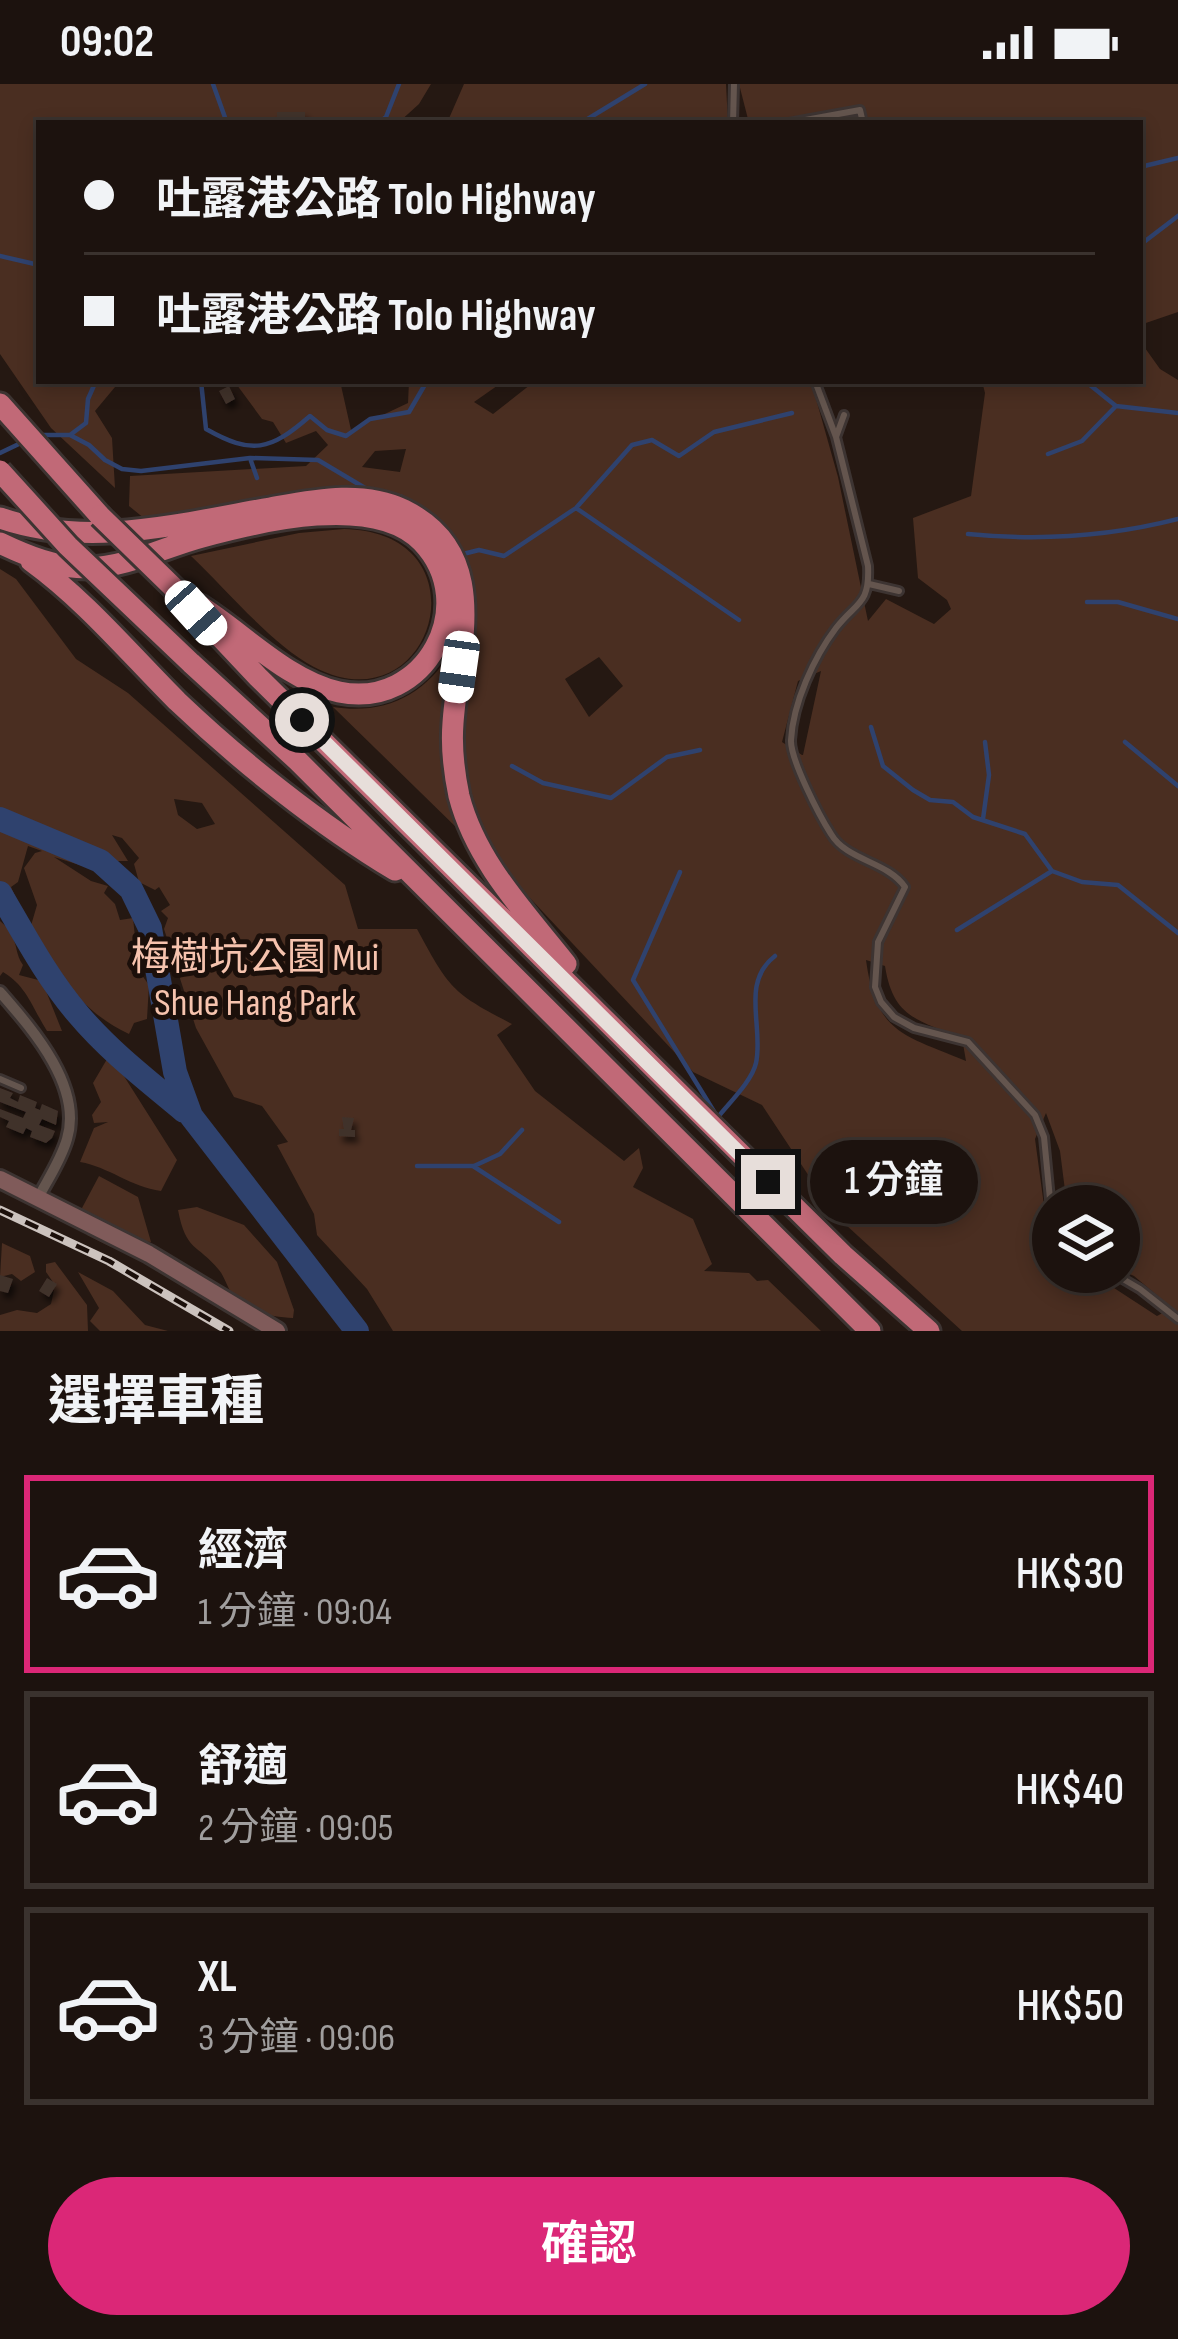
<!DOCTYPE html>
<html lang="zh-TW">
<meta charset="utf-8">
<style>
:root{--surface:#1c120e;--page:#29201c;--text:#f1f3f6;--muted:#a09e9e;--line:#3a322e;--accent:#db2777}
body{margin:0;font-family:"Sofia Sans Condensed","Noto Sans TC",sans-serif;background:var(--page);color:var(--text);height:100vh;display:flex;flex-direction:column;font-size:45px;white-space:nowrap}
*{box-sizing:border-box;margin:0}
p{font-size:39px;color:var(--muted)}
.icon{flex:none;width:66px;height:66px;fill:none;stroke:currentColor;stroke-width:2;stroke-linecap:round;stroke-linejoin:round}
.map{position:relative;height:1247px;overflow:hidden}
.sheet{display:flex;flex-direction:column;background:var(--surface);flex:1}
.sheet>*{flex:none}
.guide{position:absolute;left:36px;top:36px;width:1107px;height:264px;border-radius:0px;box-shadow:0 6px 18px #0003,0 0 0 3px var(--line);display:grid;align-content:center;height:264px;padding:0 48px;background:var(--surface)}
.tools{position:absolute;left:1032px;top:1101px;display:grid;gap:24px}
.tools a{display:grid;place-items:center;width:108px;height:108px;border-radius:50%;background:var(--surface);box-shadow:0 6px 18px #0003,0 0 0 3px var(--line);font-size:60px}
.end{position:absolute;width:54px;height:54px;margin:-27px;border:15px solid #e7deda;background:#111;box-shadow:0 0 0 6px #111}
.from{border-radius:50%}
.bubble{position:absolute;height:84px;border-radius:42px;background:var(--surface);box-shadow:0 6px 18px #0003,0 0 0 3px var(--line);font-size:39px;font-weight:600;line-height:84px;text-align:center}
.car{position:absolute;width:36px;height:72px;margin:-36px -18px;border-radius:15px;box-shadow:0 0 9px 3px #0007;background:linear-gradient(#fff 24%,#345 0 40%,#fff 0 76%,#345 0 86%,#fff 0)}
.guide b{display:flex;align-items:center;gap:42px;height:114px;font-size:45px}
.guide b+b{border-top:3px solid var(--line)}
.guide i{width:30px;height:30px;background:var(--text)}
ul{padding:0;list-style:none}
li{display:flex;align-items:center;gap:36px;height:198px;margin:0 24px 18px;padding:0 24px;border:6px solid var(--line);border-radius:0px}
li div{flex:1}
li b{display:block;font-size:45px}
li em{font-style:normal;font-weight:600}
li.on{border-color:var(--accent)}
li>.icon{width:108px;height:108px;stroke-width:1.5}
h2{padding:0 48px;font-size:54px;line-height:144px}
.cta{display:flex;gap:24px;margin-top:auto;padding:24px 48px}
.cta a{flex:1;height:138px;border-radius:72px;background:var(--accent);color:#fff;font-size:48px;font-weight:600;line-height:138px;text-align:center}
.status{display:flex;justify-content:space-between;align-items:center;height:84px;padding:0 60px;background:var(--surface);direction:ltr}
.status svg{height:33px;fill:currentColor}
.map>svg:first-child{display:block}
</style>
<div class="status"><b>09:02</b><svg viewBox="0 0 49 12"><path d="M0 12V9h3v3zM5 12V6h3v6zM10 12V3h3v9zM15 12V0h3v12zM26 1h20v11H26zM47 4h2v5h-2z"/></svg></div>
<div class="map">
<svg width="1178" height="1247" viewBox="0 0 1178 1247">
<defs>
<filter id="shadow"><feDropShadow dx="3.5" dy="6" stdDeviation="3" flood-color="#0009"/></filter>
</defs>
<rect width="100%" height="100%" fill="#251812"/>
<path fill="#4a2e21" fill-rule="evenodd" d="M0,0H431L419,20L398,39H39V297H120L95,327L112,354L115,404L51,344L0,270Z
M464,0H726L728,39H447Z
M739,0H1178V228L1140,241V39H749Z
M1140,257L1160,285L1178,296V1247H962L834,1130L762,1021L693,988L513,796C484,754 463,711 462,658C461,578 499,515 443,443L145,435L129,422L130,392L306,382L328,361L316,347L286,359L273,338L262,335L234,297H340L351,346L408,319L409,297H504L474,318L493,330L535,297H811L838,393L868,537L886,515L934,540L951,525L947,516L918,494L913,434L971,412L985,309L982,297H1140ZM406,365L400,388L362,383L375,367ZM599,573L623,602L589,633L565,595ZM821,587L803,671H802L782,658L798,597ZM866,876L885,882C893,934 918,936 962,954L966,977C904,951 876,950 866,876ZM1046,1029L1060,1067L1067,1122H1119V1185L1134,1192L1172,1224L1157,1232L1111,1202L1073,1193L1068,1188H1053L1035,1055Z
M344,445C490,448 434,646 314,583C271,560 227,506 191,472L299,449Z
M0,485L16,495L76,575L128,609L345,801L358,845H417C449,904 452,909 512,940L497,951L535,1007L624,1077L639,1064L643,1084L633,1103L693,1135L712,1180L704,1187L749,1189L757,1197L768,1196L821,1247H393L367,1205L317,1151L314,1130L277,1061L288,1058L262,1022L234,1013L196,944L164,845L168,834L161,827L170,821L159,803L155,806L139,798L134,780L139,774L122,754L112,751L128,777H111L65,752L0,724ZM174,715L202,719L215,740L197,745L178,731Z
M451,568L460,747L333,623C384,631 424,612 451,568Z
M0,740L88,776L102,788L54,773L91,797L108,802L104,809L115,820L120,836L133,834L137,872L129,876L132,890H141L149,901L147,935L134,939L129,950C83,929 55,888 30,845L37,821L24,784L35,769L42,767L28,762L18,798L11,803L26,837L11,851C18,861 15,870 23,881L19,891L42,897L62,947H47C33,925 27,902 3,888L0,892V837L9,845L0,829Z
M110,970L177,1076L161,1107C131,1103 109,1083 80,1078L94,1044L108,1038L94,1039L92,1031L101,1018L93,999Z
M99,1092L138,1113L151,1158L129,1156L111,1163L87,1151L82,1124Z
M197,1123L244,1141L277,1178L294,1226L293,1234C273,1233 245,1229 233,1211C227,1204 225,1193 219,1186C197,1159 186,1168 178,1126Z
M2,1159L30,1172L35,1188L21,1197L12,1190L0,1193Z
M55,1178L87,1221L88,1247H0V1231L17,1226L37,1229L51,1220L55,1201L46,1188V1180Z
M78,1188L113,1207L145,1241L168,1247H100L90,1237L99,1224Z"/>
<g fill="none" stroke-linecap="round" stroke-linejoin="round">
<path stroke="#2f426e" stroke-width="4.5" d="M213,0L227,39
M379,39L386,33L399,0
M581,39L645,0
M1140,83L1178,74
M1140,161L1178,132
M0,172L39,181
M201,297L206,345C252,371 270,367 310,332L327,346L346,352L370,335L409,328L427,297
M1085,297L1116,322
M39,351H70L86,339L88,315L96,297
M70,351L89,361L105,376L122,385L141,387L250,374L318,376L365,404L402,413L432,433
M0,369L23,358
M1048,370L1082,357L1116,322L1178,329
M251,377L257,394
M576,424L739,536
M445,445L463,470L479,466L504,472L576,424L632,361L652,356L679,372L714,348L792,329
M968,450C1039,457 1108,453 1178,435
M1087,518H1118L1178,535
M871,643L883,682L913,706L930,716L953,718L973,733L1025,750L1052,787L1082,798L1118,801L1178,849
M1125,658L1178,702
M512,682L543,699L611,714L667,673L700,666
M983,735L989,691L985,658
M680,788L633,896L718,1034
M957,846L1052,787
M718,1033C729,1019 752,997 756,979C764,943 740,899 775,872
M417,1082H473L559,1138
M474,1082L500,1070L522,1046"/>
<path stroke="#2f426e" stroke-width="24" d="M0,735L100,777L131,805L150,844L175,988L191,1032L357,1247
M0,809C24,850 47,894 78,930C109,967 147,996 184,1027"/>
</g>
<path fill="#41322c" filter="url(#shadow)" d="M277,28H305V35L277,37Z
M229,302L235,315L226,320L219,307Z
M0,1004L13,1009L10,1014L18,1018L20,1011L37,1018L35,1024L40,1026L42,1020L58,1027L56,1041L42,1035L39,1041L55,1047L52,1054L46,1059L30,1053L32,1047L26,1044L23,1050L6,1043L9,1037L0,1033V1025L23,1034L26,1028L0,1018Z
M342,1033L354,1034L351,1046H355V1053L339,1052V1045H344Z
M0,1191L13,1195L8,1209L0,1207Z
M47,1194L57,1200L49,1213L39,1207Z"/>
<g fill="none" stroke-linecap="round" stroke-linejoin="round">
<defs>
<path id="service" d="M733,39L734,0
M789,39L860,26L863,39
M815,297L836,353L868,482C870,521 856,518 836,544C814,573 793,619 791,656C790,675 820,733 831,750C847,777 887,777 905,803L878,858L875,903L881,918L894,933L914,944L968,958L1035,1031L1044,1053L1053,1146
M836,353L844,331
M869,500L899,507
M0,995L21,1004
M1111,1188L1140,1205L1178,1235"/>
<path id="minor" d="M0,908C32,945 83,1002 67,1055C61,1076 48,1095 38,1114"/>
<path id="secondary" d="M0,1095L149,1170L277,1247"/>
<path id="motorway" d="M0,320L100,432
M0,434C88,465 182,439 270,424C315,416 362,406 404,426C493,470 458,564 453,639C451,664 454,688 459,712C476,778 525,828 566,880
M0,459C27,472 57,484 88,484C128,483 164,463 202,453C261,437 375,409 422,458C482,521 425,626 339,608C288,597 243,549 200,522
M31,477C86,517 129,569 177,617C240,677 320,741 395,786
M179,509L258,593L843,1171L929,1247
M191,579L298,677L870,1247"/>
</defs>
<use href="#service" stroke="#3d3432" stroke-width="12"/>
<use href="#minor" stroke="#3d3432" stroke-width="16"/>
<use href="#secondary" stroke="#3d3432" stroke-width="22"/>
<use href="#motorway" stroke="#3d3432" stroke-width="27"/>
<use href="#service" stroke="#64554e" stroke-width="6"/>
<use href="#minor" stroke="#64554e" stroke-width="10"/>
<use href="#secondary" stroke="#805b5a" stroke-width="16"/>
<use href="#motorway" stroke="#c16977" stroke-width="21"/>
<defs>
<path id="rail" d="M0,1126L109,1177L229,1247"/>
</defs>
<use href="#rail" stroke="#ccc3be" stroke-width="9"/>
<use href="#rail" stroke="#1b0f0a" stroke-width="4.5" stroke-dasharray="14" stroke-linecap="butt"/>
<defs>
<path id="motorway-bridge" d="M0,387L68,462L191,579
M100,432L179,509"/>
</defs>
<use href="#motorway-bridge" stroke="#3d3432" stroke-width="27" stroke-linecap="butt"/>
<use href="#motorway-bridge" stroke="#c16977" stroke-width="21"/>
</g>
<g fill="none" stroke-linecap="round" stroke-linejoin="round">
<path stroke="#e7deda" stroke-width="15" d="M302,636L768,1098"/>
</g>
<g text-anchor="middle" stroke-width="10" stroke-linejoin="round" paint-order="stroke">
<g font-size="39" fill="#f6c3ae" stroke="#1b0f0a">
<text x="255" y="886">梅樹坑公園 Mui<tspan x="255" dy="45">Shue Hang Park</tspan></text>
</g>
</g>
</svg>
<div class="tools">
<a><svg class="icon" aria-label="layers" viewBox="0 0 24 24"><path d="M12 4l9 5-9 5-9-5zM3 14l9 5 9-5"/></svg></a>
</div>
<i class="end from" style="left:302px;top:636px"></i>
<i class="end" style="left:768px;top:1098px"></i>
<div class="bubble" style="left:810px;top:1056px;width:168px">1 分鐘</div>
<i class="car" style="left:196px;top:529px;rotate:138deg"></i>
<i class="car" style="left:459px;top:583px;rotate:188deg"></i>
<div class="guide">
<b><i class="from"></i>吐露港公路 Tolo Highway</b>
<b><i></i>吐露港公路 Tolo Highway</b>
</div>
</div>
<section class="sheet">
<h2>選擇車種</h2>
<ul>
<li class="on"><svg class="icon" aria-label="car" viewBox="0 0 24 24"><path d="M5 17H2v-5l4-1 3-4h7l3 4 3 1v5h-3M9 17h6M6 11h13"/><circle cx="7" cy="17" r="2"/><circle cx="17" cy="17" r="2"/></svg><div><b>經濟</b><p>1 分鐘 · 09:04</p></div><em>HK$30</em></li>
<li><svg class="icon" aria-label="car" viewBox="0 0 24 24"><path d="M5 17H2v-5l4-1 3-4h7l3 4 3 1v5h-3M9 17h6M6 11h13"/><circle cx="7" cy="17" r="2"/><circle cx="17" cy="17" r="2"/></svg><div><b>舒適</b><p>2 分鐘 · 09:05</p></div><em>HK$40</em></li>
<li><svg class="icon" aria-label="car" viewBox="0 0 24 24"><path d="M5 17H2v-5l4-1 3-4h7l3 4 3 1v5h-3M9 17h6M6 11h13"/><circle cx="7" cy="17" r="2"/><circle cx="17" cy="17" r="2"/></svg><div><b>XL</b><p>3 分鐘 · 09:06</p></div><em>HK$50</em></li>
</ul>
<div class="cta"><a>確認</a></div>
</section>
